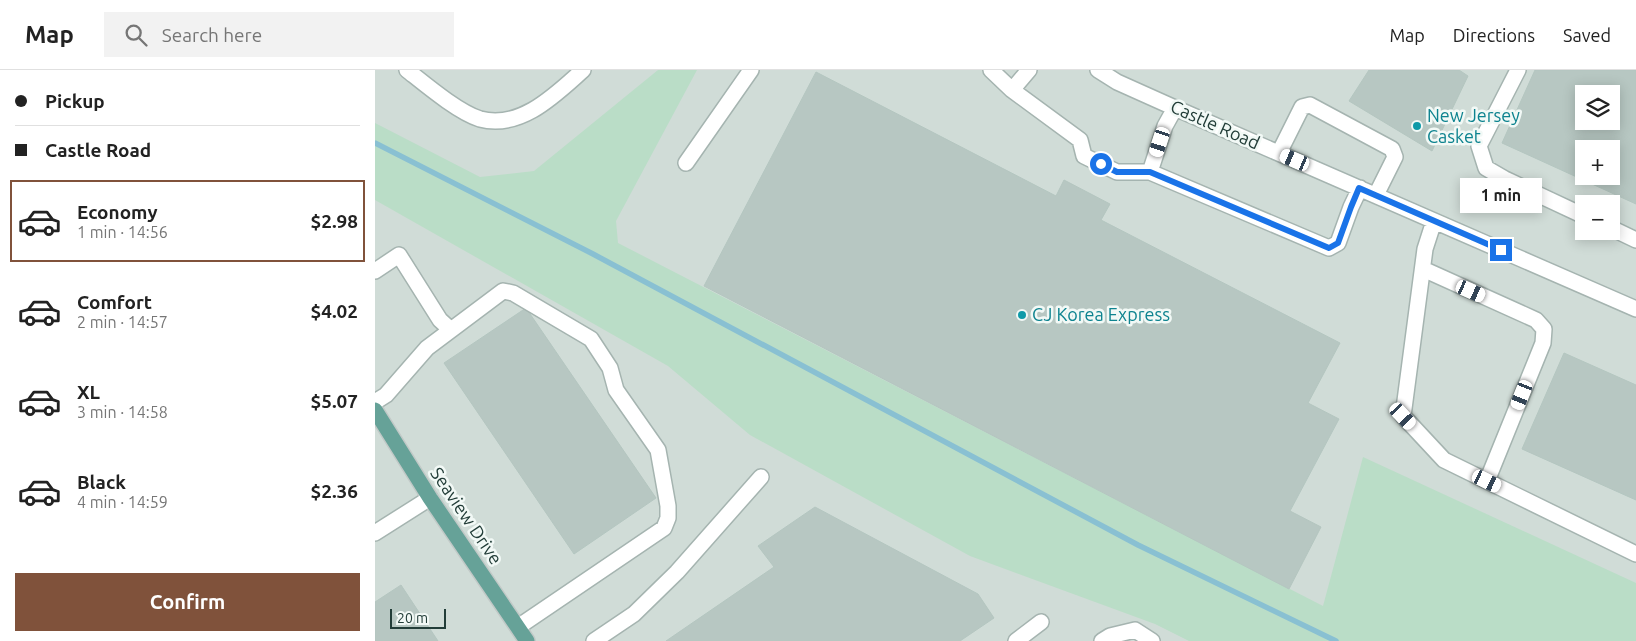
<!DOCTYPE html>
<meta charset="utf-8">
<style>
:root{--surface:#fff;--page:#f2f2f2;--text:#222;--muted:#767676;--line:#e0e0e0;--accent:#80523b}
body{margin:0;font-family:Ubuntu,sans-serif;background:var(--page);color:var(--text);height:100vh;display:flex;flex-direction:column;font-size:19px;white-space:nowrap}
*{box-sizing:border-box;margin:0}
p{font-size:16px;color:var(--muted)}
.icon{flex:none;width:28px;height:28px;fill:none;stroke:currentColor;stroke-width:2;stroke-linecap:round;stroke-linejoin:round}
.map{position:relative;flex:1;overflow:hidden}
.panel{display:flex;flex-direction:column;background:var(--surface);width:375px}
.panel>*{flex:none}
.banner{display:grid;align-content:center;height:110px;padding:0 15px;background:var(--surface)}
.tools{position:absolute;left:1200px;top:15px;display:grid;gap:10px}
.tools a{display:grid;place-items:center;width:45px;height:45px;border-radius:0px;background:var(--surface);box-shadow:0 2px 12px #0003;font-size:25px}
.scale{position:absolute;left:15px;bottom:12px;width:56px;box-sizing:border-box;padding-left:5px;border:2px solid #223d38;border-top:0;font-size:14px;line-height:18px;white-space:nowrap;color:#223d38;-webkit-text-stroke:4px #f2f9f6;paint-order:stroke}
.end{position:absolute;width:22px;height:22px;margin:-11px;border:6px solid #1a73e8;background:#fff;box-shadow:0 0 0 2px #fff}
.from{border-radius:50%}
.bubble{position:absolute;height:35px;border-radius:0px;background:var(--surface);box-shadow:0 2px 12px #0003;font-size:16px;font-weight:700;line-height:35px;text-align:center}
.car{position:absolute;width:15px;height:30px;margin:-15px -8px;border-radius:6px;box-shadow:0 0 4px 1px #0007;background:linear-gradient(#fff 24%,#345 0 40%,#fff 0 76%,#345 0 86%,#fff 0)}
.banner b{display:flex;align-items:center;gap:18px;height:48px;font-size:19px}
.banner b+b{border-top:1px solid var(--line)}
.banner i{width:12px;height:12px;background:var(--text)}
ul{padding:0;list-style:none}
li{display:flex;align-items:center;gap:15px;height:82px;margin:0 10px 8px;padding:0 5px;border:2px solid transparent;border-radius:0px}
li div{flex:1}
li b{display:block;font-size:19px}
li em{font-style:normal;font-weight:700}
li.active{border-color:var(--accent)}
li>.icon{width:45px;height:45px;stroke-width:1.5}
.primary-button{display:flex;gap:10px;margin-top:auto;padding:10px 15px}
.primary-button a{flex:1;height:58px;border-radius:0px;background:var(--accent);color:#fff;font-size:20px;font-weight:700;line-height:58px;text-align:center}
header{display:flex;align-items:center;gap:30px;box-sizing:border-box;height:70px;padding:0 25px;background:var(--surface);border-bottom:1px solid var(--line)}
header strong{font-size:24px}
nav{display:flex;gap:28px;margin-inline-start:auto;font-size:18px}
.search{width:350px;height:45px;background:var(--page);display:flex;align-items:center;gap:12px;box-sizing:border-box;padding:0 18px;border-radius:0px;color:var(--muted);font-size:19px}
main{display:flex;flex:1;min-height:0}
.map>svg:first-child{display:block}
</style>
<header>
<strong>Map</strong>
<div class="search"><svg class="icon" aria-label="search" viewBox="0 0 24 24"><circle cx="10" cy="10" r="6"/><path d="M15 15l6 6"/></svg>Search here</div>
<nav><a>Map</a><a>Directions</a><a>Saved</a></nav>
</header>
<main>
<section class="panel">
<div class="banner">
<b><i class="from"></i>Pickup</b>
<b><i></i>Castle Road</b>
</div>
<ul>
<li class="active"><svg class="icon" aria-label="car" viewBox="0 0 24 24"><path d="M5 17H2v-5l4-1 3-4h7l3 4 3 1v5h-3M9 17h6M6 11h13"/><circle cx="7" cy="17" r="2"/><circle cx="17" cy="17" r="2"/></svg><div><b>Economy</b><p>1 min · 14:56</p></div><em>$2.98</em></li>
<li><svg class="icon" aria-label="car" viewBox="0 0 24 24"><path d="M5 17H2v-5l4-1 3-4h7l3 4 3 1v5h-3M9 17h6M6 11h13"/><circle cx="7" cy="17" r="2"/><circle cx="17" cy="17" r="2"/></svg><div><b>Comfort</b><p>2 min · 14:57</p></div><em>$4.02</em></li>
<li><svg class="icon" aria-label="car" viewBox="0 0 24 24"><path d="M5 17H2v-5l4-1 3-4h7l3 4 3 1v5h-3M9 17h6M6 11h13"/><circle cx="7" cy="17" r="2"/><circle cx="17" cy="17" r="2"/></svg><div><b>XL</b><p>3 min · 14:58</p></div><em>$5.07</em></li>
<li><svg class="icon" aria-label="car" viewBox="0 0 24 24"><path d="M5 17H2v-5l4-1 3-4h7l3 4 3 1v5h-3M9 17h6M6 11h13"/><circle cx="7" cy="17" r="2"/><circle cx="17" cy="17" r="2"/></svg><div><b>Black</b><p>4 min · 14:59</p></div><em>$2.36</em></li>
</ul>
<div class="primary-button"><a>Confirm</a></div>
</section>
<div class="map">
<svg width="1261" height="571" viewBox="0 0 1261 571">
<rect width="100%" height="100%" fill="#e2ece8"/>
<path fill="#d0dcd7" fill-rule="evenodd" d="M0,0H1261V571H0ZM1209,24H1236V51H1209ZM1209,79H1236V106H1209ZM1209,134H1236V161H1209Z"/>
<path fill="#baddc7" d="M283,0H322L241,151L243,173L948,536L988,387L1261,513V571H814L780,554L595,486L375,365L293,296L0,130V53L105,107L159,101Z"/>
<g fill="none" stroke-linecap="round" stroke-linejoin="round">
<path stroke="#89c0d2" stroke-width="5.5" d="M0,73L218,184L763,475L961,571"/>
</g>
<path fill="#b7c7c2" stroke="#b4c6c0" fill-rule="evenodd" d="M994,0H1084L1093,6L1057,81L974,31Z
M1160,0H1261V134L1127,73ZM1209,24H1236V51H1209ZM1209,79H1236V106H1209Z
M441,2L681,126L689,110L735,134L726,150L965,273L933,333L964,349L915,441L946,457L914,519L329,216Z
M151,238L281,428L199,484L69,293Z
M1189,283L1261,315V430L1147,379Z
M440,437L603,524L619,548L585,571H291L399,497L383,476Z
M26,515L63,571H0V532Z"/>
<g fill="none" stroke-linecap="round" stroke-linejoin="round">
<defs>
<path id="minor" d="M32,0C51,15 83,42 105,49C146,60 181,24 208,0
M616,0L637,20L705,70L709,86L742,102H775L954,178L963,173L976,137L985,118
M723,0L742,12L800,38L1261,239
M1143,0L1104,76L1111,98L1130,109L1209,146
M637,20L654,0
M904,83L927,37L935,35L1017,79L1020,87L1001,125
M311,93L376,0
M775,102L790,56L800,38
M1059,151L1050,179L1028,346L1069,390L1261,484
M1236,158L1261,170
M1048,199L1161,250L1169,259L1168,273L1112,411
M0,201L24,185L65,250L76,260
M0,332L11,325L52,278L128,221L138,223L216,269L235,298L241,320L283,380L293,436V448L289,458L143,557
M0,463L55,428
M219,571L259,544L302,502L386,407
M641,571L666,552
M727,571L735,566L760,560L777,571"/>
<path id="major" d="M0,340L55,428L152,571"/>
</defs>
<use href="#minor" stroke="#a5b4b0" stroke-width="18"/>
<use href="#major" stroke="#c1c9c7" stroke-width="18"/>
<use href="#minor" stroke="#fff" stroke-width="15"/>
<use href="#major" stroke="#66a298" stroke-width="15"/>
</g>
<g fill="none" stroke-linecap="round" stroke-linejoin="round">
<path stroke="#1a73e8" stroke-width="6" d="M726,94L742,102H775L954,178L963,173L976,137L984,118L1126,180"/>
</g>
<g fill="#0f9aa8" stroke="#f2f9f6" stroke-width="2">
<circle cx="1042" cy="56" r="5"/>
<circle cx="647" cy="245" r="5"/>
</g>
<g text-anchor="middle" stroke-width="5" stroke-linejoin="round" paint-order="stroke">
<g font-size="18" fill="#0d838f" stroke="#f2f9f6" text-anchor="start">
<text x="1052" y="52">New Jersey<tspan x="1052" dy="21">Casket</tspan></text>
<text x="657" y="251">CJ Korea Express</text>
</g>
<g font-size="18" fill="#223d38" stroke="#f2f9f6">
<text transform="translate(840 55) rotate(24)" y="6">Castle Road</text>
<text transform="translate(91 446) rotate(56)" y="6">Seaview Drive</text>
</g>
</g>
</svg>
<div class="tools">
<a><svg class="icon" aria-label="layers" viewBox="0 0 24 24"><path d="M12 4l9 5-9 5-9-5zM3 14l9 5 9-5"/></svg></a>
<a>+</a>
<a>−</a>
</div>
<div class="scale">20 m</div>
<i class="end from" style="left:726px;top:94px"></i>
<i class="end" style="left:1126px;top:180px"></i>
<div class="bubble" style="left:1085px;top:108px;width:82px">1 min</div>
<i class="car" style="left:785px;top:72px;rotate:198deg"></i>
<i class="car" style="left:920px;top:90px;rotate:293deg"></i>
<i class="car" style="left:1096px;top:221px;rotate:114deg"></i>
<i class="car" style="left:1147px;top:325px;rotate:202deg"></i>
<i class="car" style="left:1028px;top:346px;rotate:137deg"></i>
<i class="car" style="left:1112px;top:411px;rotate:116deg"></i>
</div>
</main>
